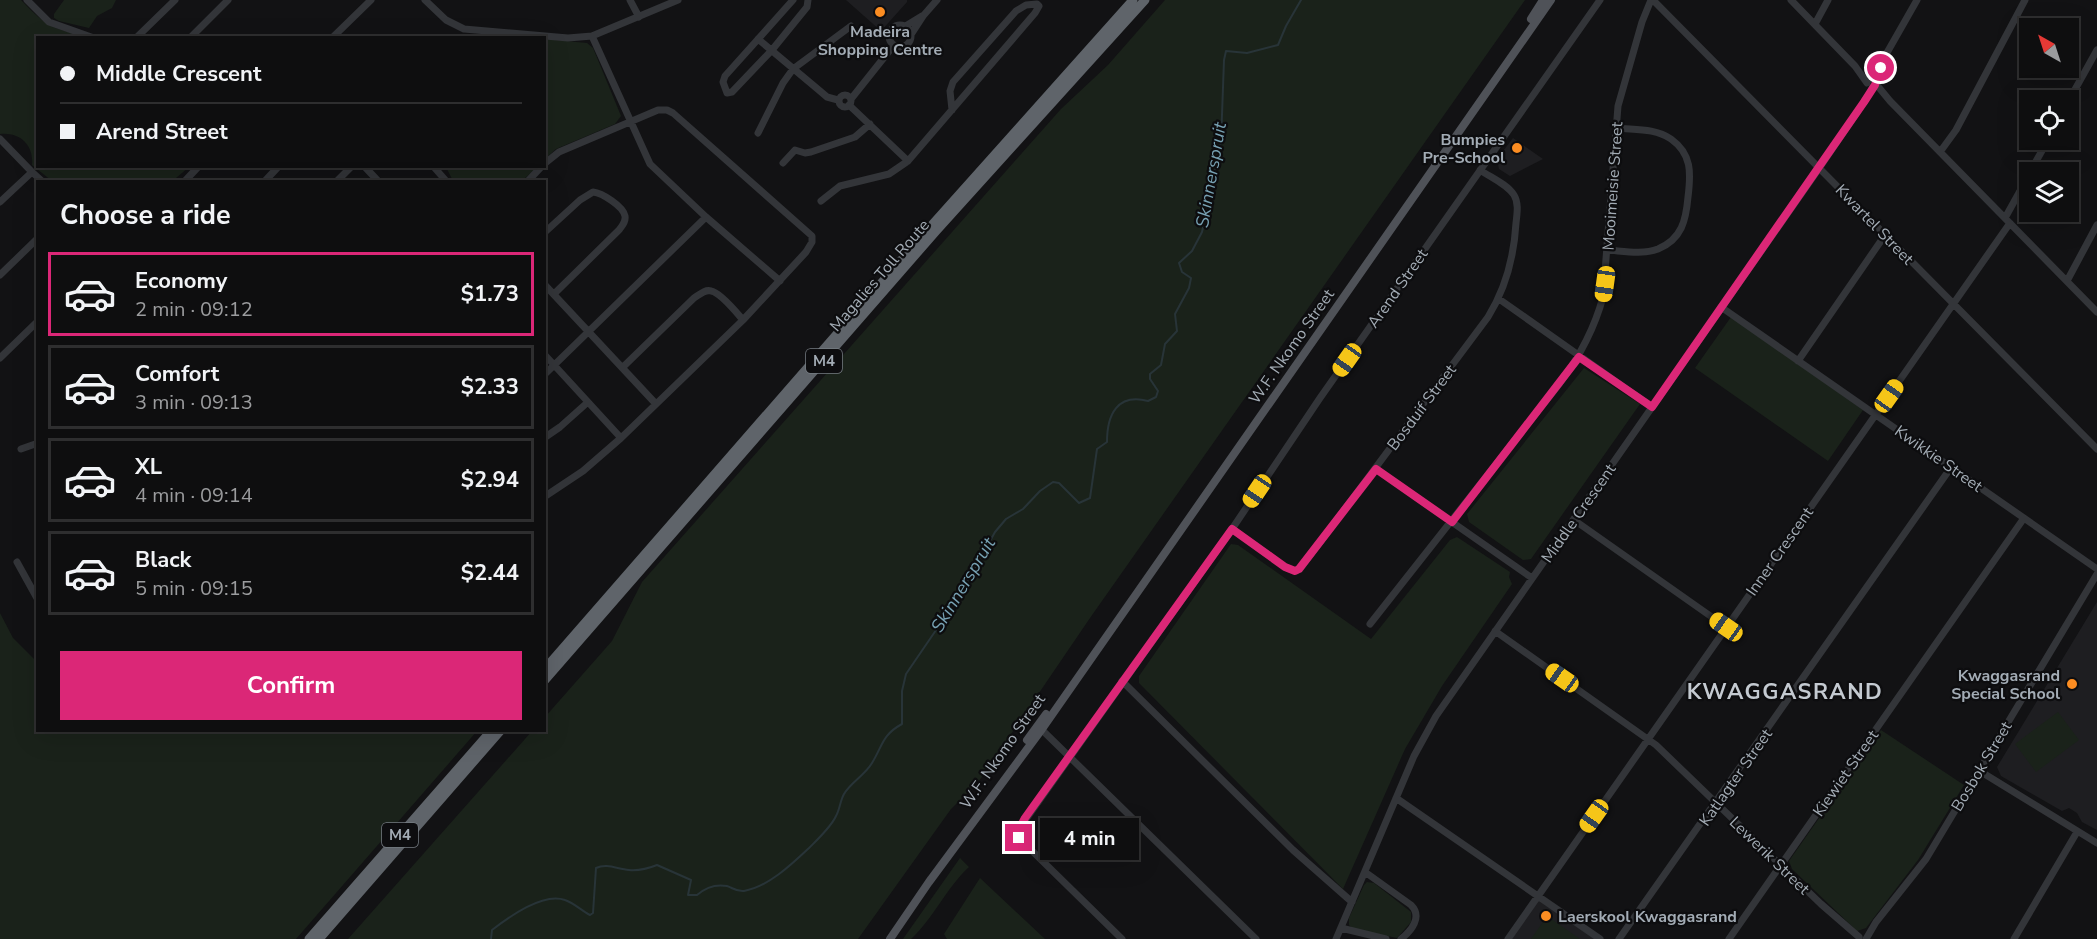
<!DOCTYPE html>
<meta charset="utf-8">
<style>
:root{--surface:#0e0e0f;--page:#1c1c1d;--text:#f1f3f6;--muted:#9b9c9e;--line:#2e2e2f;--accent:#db2777}
body{margin:0;font-family:"Nunito Sans",sans-serif;background:var(--page);color:var(--text);height:100vh;display:flex;flex-direction:column;font-size:22px;white-space:nowrap}
*{box-sizing:border-box;margin:0}
p{font-size:20px;color:var(--muted)}
.icon{flex:none;width:33px;height:33px;fill:none;stroke:currentColor;stroke-width:2;stroke-linecap:round;stroke-linejoin:round}
.map{position:relative;flex:1;overflow:hidden}
.drawer{position:absolute;left:36px;top:180px;width:510px;height:552px;display:flex;flex-direction:column;background:var(--surface);border-radius:0px;box-shadow:0 6px 24px #0002,0 0 0 2px var(--line)}
.drawer>*{flex:none}
.banner{position:absolute;left:36px;top:36px;width:510px;height:132px;border-radius:0px;box-shadow:0 6px 24px #0002,0 0 0 2px var(--line);display:grid;align-content:center;height:132px;padding:0 24px;background:var(--surface)}
.needle{width:39px;rotate:321deg}
.tools{position:absolute;left:2019px;top:18px;display:grid;gap:12px}
.tools a{display:grid;place-items:center;width:60px;height:60px;border-radius:0px;background:var(--surface);box-shadow:0 6px 24px #0002,0 0 0 2px var(--line);font-size:30px}
.end{position:absolute;width:27px;height:27px;margin:-14px;border:8px solid #db2777;background:#fff;box-shadow:0 0 0 3px #fff}
.from{border-radius:50%}
.bubble{position:absolute;height:42px;border-radius:0px;background:var(--surface);box-shadow:0 6px 24px #0002,0 0 0 2px var(--line);font-size:20px;font-weight:700;line-height:42px;text-align:center}
.car{position:absolute;width:18px;height:36px;margin:-18px -9px;border-radius:8px;box-shadow:0 0 4px 2px #0007;background:linear-gradient(#f5c518 24%,#345 0 40%,#f5c518 0 76%,#345 0 86%,#f5c518 0)}
.banner b{display:flex;align-items:center;gap:21px;height:57px;font-size:22px}
.banner b+b{border-top:2px solid var(--line)}
.banner i{width:15px;height:15px;background:var(--text)}
ul{padding:0;list-style:none}
li{display:flex;align-items:center;gap:18px;height:84px;margin:0 12px 9px;padding:0 12px;border:3px solid var(--line);border-radius:0px}
li div{flex:1}
li b{display:block;font-size:22px}
li em{font-style:normal;font-weight:700}
li.on{border-color:var(--accent)}
li>.icon{width:54px;height:54px;stroke-width:1.5}
h2{padding:0 24px;font-size:27px;line-height:72px}
.action{display:flex;gap:12px;margin-top:auto;padding:12px 24px}
.action a{flex:1;height:69px;border-radius:0px;background:var(--accent);color:#fff;font-size:24px;font-weight:700;line-height:69px;text-align:center}
.map>svg:first-child{display:block}
</style>
<div class="map">
<svg width="2097" height="939" viewBox="0 0 2097 939">
<rect width="100%" height="100%" fill="#121214"/>
<path fill="#1e1e21" d="M846,0H907V2L881,31Z
M1513,138L1543,159L1510,176L1499,169L1497,159Z
M2097,602V830L2082,822L2077,813L2069,808L2062,811L2001,776L1997,767Z
M1538,893L1603,939H1506Z"/>
<path fill="#1a221a" d="M0,0H21C47,27 51,28 87,37L38,38V166L189,167L176,178L179,181H52L32,165C34,145 20,132 0,134Z
M64,0H116L112,8L97,16L89,28L59,21L54,18V14Z
M1165,0H1525L1090,618L979,781L951,809L858,939H348L532,731L544,730L545,717L612,641L642,582L1061,109L1108,65Z
M545,39L587,43L593,48L621,116L615,124L556,149L545,159Z
M446,167V166L537,167L521,182L453,181Z
M1731,317L1863,410L1828,461L1695,368Z
M1584,368L1640,404L1531,559L1523,560L1469,522L1467,514Z
M1457,537L1510,572L1509,577L1512,584L1442,686L1405,749L1343,889L1139,683V676L1231,544L1238,545L1371,639L1450,540Z
M0,613L13,638L37,662L38,730H193L209,734L218,730L477,731L296,939H0Z
M2058,712L2079,740L2036,772L2015,744Z
M1881,730L1964,785L1918,860L1866,928L1857,931L1792,869L1789,861Z
M960,858L969,867C946,888 934,918 911,939H903Z
M980,878L1045,939H947L944,934Z
M1367,882L1374,883L1411,912V922L1397,938L1353,929L1349,925V918L1364,885Z
M1547,916L1580,939H1531Z"/>
<g fill="none" stroke-linecap="round" stroke-linejoin="round">
<path stroke="#283438" stroke-width="2" d="M491,939L492,930C509,917 543,892 565,900C574,903 582,911 590,915L593,913L596,868C607,863 617,869 629,870C639,871 647,869 657,865L691,880L688,895H697C705,888 716,884 727,886C733,888 737,892 744,891C768,887 792,864 809,848C818,839 831,827 836,816C840,809 840,801 844,794C850,783 865,775 872,763C883,745 882,735 902,724V691L906,674L960,595L995,532L1006,519L1023,509L1040,491L1053,482L1059,483L1079,503L1090,498L1097,449L1107,442C1107,415 1117,393 1148,401L1156,397L1158,391L1150,379V374L1161,365L1165,344L1177,331L1175,314L1189,288L1191,278L1182,272L1179,263L1192,251L1202,232L1221,142L1224,60L1226,51L1247,53L1278,45L1286,26L1301,0"/>
<path stroke="#333539" stroke-width="7" d="M27,0L49,22L94,38
M425,0L446,20L464,29L568,38L592,36L678,0
M630,0L639,17
M793,0L725,76L723,82L727,93L732,92L772,50L807,7L808,0
M1653,0L2097,449
M1791,0L1855,66L1867,83
M1815,24L1828,0
M889 36a11 11 0 1 1 22 0a11 11 0 1 1-22 0Z
M904,27L922,16
M592,36L650,164L706,217L780,281
M910,36L923,16L937,0
M136,38L175,0
M190,38L228,0
M332,38L371,0
M758,39L820,91L827,97L838,100
M1872,79L1917,0
M1876,84L1890,101L2097,312
M839 101a6 6 0 1 1 12 0a6 6 0 1 1-12 0Z
M851,99L894,45
M2068,102L2097,50
M849,105L908,161
M758,133L783,83L793,69L851,26
M0,139L32,172L43,182
M1940,152L1956,130L2025,0
M783,163L795,150L805,153L811,152L855,137L870,124
M544,164L559,152L658,110H667L673,113L812,236V242L806,252L743,320L621,438L583,471L544,497
M364,166L379,182
M433,166L447,182
M2030,172L2048,140
M184,182L199,166
M264,182L279,166
M336,182L352,166
M527,182L542,166
M821,201L840,186L889,174L908,161L1035,13L1039,6L1037,4L1026,5L1016,11L953,82L950,91L952,110
M0,202L32,172
M2005,218L2030,173
M544,233L580,200L593,192C602,193 623,206 625,216C626,222 622,226 619,230L554,294
M1607,250C1623,251 1642,255 1658,249C1682,239 1686,220 1688,197C1691,173 1692,154 1671,139C1655,128 1635,130 1617,128
M0,275L38,238
M2067,281L2097,225
M544,284L656,404
M1499,299L1652,407
M1721,307L2097,569
M544,354L621,438
M0,358L38,321
M1798,361L1885,235
M623,367L694,298C699,295 705,289 711,291C720,292 737,313 743,320
M544,375L706,217
M544,438L560,427L588,402
M21,449L38,443
M1376,469L1532,578
M1574,520L1726,627
M1232,529L1285,567L1295,571L1300,569L1488,317C1506,288 1514,257 1516,223C1517,214 1519,203 1514,195C1507,184 1490,177 1480,170
M17,562L38,600
M1370,624L1560,383C1580,356 1594,330 1603,297L1618,106L1642,22L1651,0
M1495,631L1656,745L1821,904L1859,937
M1122,681L1293,850L1352,902
M1039,727L1256,939
M1978,770L2097,843
M1396,798L1600,939
M1365,872L1411,905C1423,917 1411,931 1401,939
M1341,928L1386,939
M1122,939L1019,838V829L1232,529L1320,398L1600,0
M1336,939L1414,756L1436,716L1820,167L1868,96L1872,88
M1508,939L2010,223
M1619,939L1952,466
M1729,939L2024,518
M1866,939L1876,922L1926,859L2097,574
M2014,939L2077,832"/>
<path stroke="#4f5258" stroke-width="8" d="M1531,19L1543,0
M1027,740L1046,714
M929,882L1042,729L1551,0
M890,939L931,879"/>
<path stroke="#5f646a" stroke-width="9" d="M544,670L932,225L1133,0
M544,681L936,231L1145,0
M309,939L492,730
M319,939L501,730"/>
</g>
<g fill="none" stroke-linecap="round" stroke-linejoin="round">
<path stroke="#db2777" stroke-width="8" d="M1019,838V829L1025,818L1232,529L1285,567L1295,571L1299,569L1376,469L1452,522L1579,357L1652,407L1864,102L1875,85L1881,68"/>
</g>
<g fill="#fc8d22" stroke="#0d0d0f" stroke-width="2">
<circle cx="880" cy="12" r="6"/>
<circle cx="1517" cy="148" r="6"/>
<circle cx="2072" cy="684" r="6"/>
<circle cx="1546" cy="916" r="6"/>
</g>
<g text-anchor="middle" stroke-width="4.5" stroke-linejoin="round" paint-order="stroke">
<g fill="#0d0d0f" stroke="#767c83" stroke-width="1.5">
<rect x="806" y="349" width="36" height="24" rx="4.5"/>
<rect x="382" y="823" width="36" height="24" rx="4.5"/>
</g>
<g font-size="15" font-weight="bold" fill="#a3acb5">
<text x="824" y="366">M4</text>
<text x="400" y="840">M4</text>
</g>
<g font-size="16" font-weight="bold" fill="#a3acb5" stroke="#0d0d0f" text-anchor="end">
<text x="880" y="37" text-anchor="middle">Madeira<tspan x="880" dy="18">Shopping Centre</tspan></text>
<text x="1505" y="145">Bumpies<tspan x="1505" dy="18">Pre-School</tspan></text>
<text x="2060" y="681">Kwaggasrand<tspan x="2060" dy="18">Special School</tspan></text>
<text x="1558" y="922" text-anchor="start">Laerskool Kwaggasrand</text>
</g>
<g font-size="16" fill="#a3acb5" stroke="#0d0d0f">
<text transform="translate(1612 186) rotate(-86)" y="6">Mooimeisie Street</text>
<text transform="translate(1875 224) rotate(46)" y="6">Kwartel Street</text>
<text transform="translate(879 275) rotate(-49)" y="6">Magalies Toll Route</text>
<text transform="translate(1397 288) rotate(-55)" y="6">Arend Street</text>
<text transform="translate(1291 346) rotate(-55)" y="6">W.F. Nkomo Street</text>
<text transform="translate(1421 407) rotate(-53)" y="6">Bosduif Street</text>
<text transform="translate(1939 458) rotate(35)" y="6">Kwikkie Street</text>
<text transform="translate(1578 513) rotate(-55)" y="6">Middle Crescent</text>
<text transform="translate(1779 551) rotate(-55)" y="6">Inner Crescent</text>
<text transform="translate(1002 751) rotate(-55)" y="6">W.F. Nkomo Street</text>
<text transform="translate(1981 766) rotate(-59)" y="6">Bosbok Street</text>
<text transform="translate(1845 773) rotate(-55)" y="6">Kiewiet Street</text>
<text transform="translate(1735 777) rotate(-55)" y="6">Katlagter Street</text>
<text transform="translate(1770 855) rotate(44)" y="6">Lewerik Street</text>
</g>
<g font-size="18" font-style="italic" fill="#77a1b3" stroke="#0d0d0f">
<text transform="translate(1211 175) rotate(-80)" y="6">Skinnerspruit</text>
<text transform="translate(963 585) rotate(-59)" y="6">Skinnerspruit</text>
</g>
<g font-size="22" font-weight="bold" letter-spacing="1.5" fill="#c4cad1" stroke="#0d0d0f">
<text x="1785" y="699">KWAGGASRAND</text>
</g>
</g>
</svg>
<div class="tools">
<a><svg class="needle" viewBox="-14 -14 28 28"><path d="M0-13l5 13h-10z" fill="#e53935"/><path d="M0 13l5-13h-10z" fill="#9b9c9e"/></svg></a>
<a><svg class="icon" aria-label="locate" viewBox="0 0 24 24"><circle cx="12" cy="12" r="6"/><path d="M12 2v4M12 18v4M2 12h4M18 12h4"/></svg></a>
<a><svg class="icon" aria-label="layers" viewBox="0 0 24 24"><path d="M12 4l9 5-9 5-9-5zM3 14l9 5 9-5"/></svg></a>
</div>
<i class="end from" style="left:1881px;top:68px"></i>
<i class="end" style="left:1019px;top:838px"></i>
<div class="bubble" style="left:1040px;top:818px;width:99px">4 min</div>
<i class="car" style="left:1605px;top:284px;rotate:188deg"></i>
<i class="car" style="left:1347px;top:360px;rotate:215deg"></i>
<i class="car" style="left:1889px;top:396px;rotate:35deg"></i>
<i class="car" style="left:1257px;top:491px;rotate:214deg"></i>
<i class="car" style="left:1726px;top:627px;rotate:305deg"></i>
<i class="car" style="left:1562px;top:678px;rotate:305deg"></i>
<i class="car" style="left:1594px;top:816px;rotate:215deg"></i>
<div class="banner">
<b><i class="from"></i>Middle Crescent</b>
<b><i></i>Arend Street</b>
</div>
<section class="drawer">
<h2>Choose a ride</h2>
<ul>
<li class="on"><svg class="icon" aria-label="car" viewBox="0 0 24 24"><path d="M5 17H2v-5l4-1 3-4h7l3 4 3 1v5h-3M9 17h6M6 11h13"/><circle cx="7" cy="17" r="2"/><circle cx="17" cy="17" r="2"/></svg><div><b>Economy</b><p>2 min · 09:12</p></div><em>$1.73</em></li>
<li><svg class="icon" aria-label="car" viewBox="0 0 24 24"><path d="M5 17H2v-5l4-1 3-4h7l3 4 3 1v5h-3M9 17h6M6 11h13"/><circle cx="7" cy="17" r="2"/><circle cx="17" cy="17" r="2"/></svg><div><b>Comfort</b><p>3 min · 09:13</p></div><em>$2.33</em></li>
<li><svg class="icon" aria-label="car" viewBox="0 0 24 24"><path d="M5 17H2v-5l4-1 3-4h7l3 4 3 1v5h-3M9 17h6M6 11h13"/><circle cx="7" cy="17" r="2"/><circle cx="17" cy="17" r="2"/></svg><div><b>XL</b><p>4 min · 09:14</p></div><em>$2.94</em></li>
<li><svg class="icon" aria-label="car" viewBox="0 0 24 24"><path d="M5 17H2v-5l4-1 3-4h7l3 4 3 1v5h-3M9 17h6M6 11h13"/><circle cx="7" cy="17" r="2"/><circle cx="17" cy="17" r="2"/></svg><div><b>Black</b><p>5 min · 09:15</p></div><em>$2.44</em></li>
</ul>
<div class="action"><a>Confirm</a></div>
</section>
</div>
